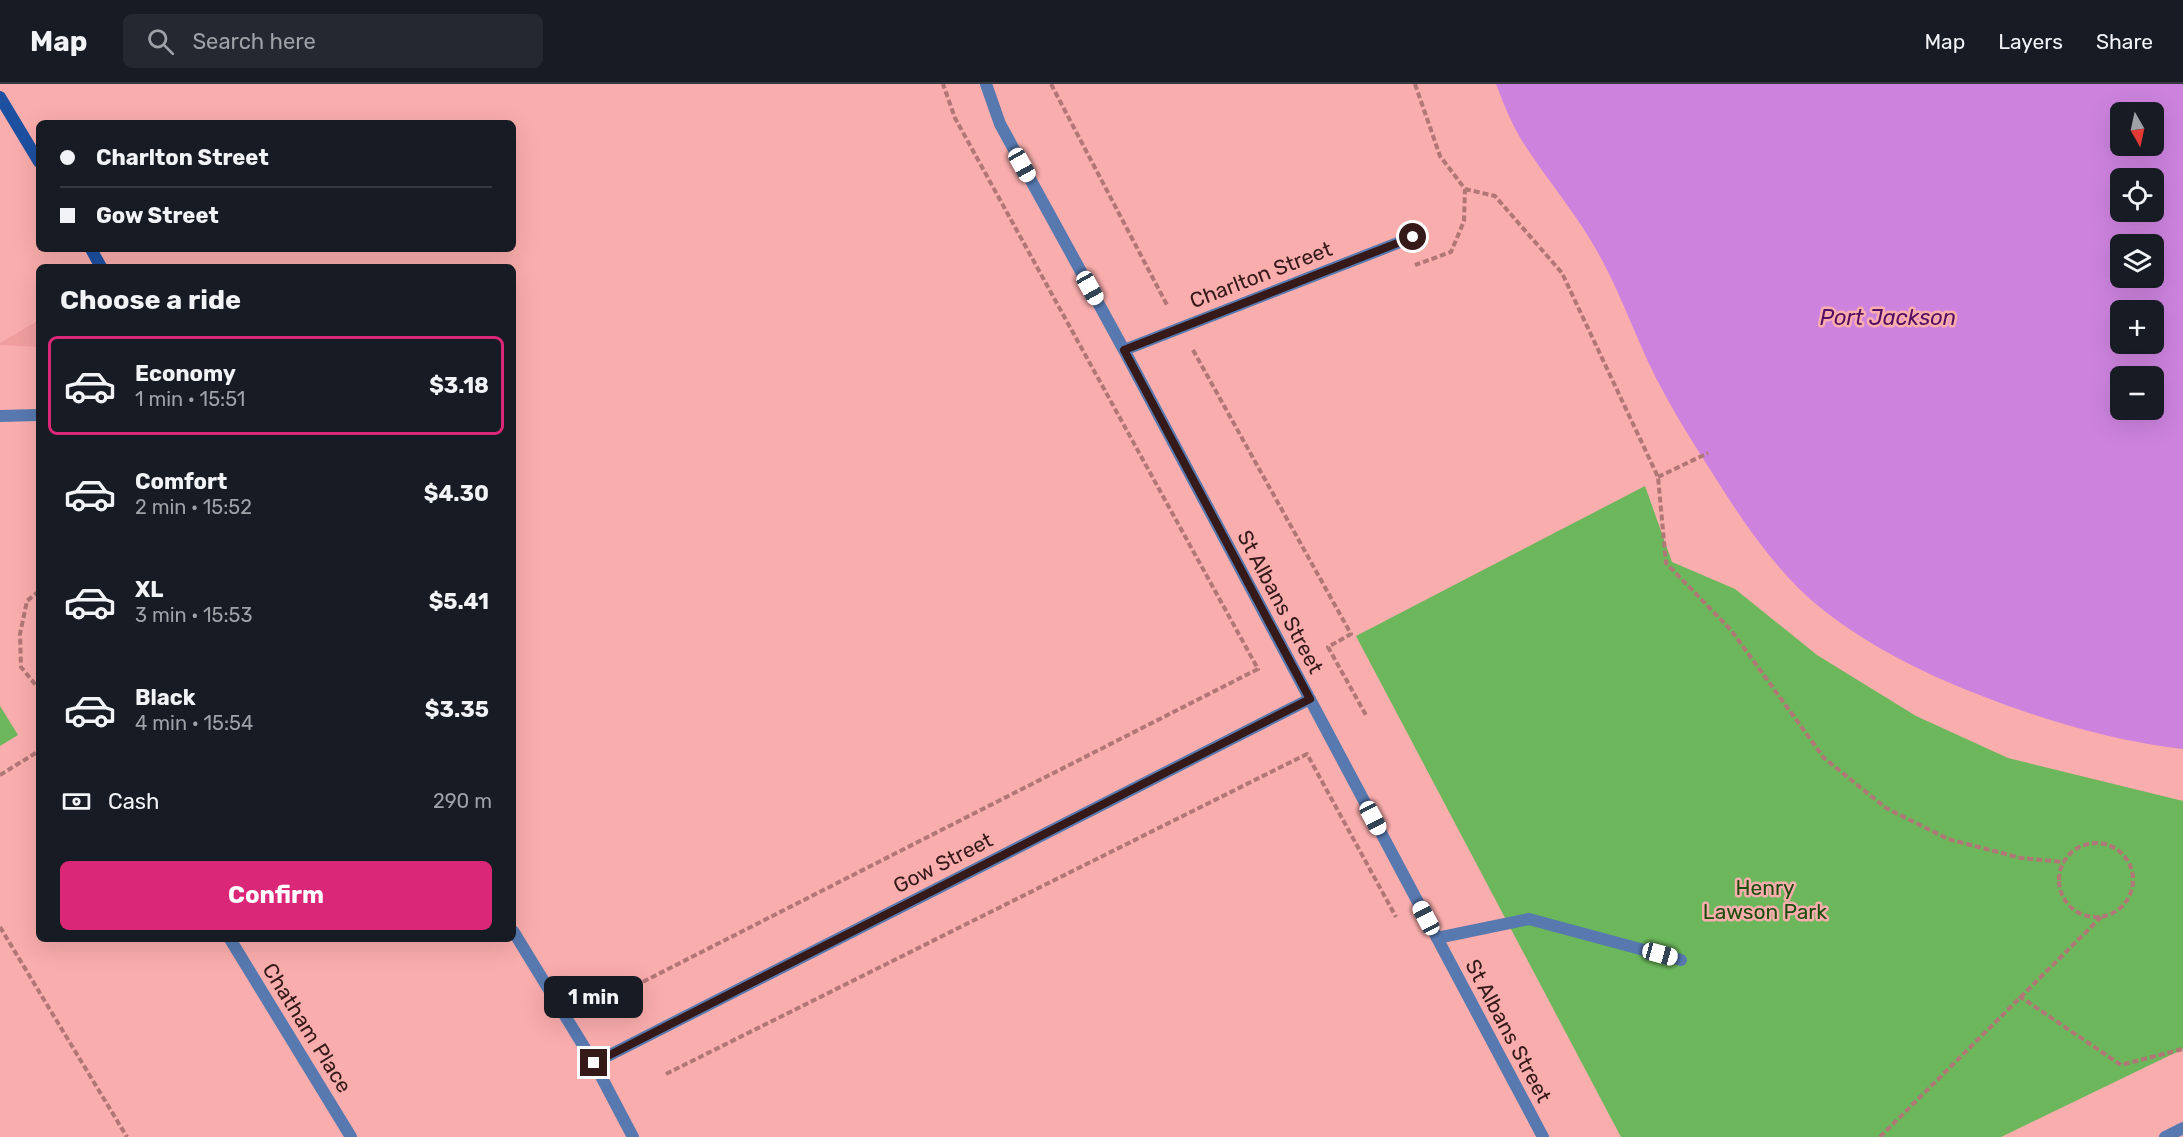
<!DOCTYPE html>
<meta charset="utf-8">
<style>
:root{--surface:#171b24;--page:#242831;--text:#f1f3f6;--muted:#9ea1a6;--line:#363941;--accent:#db2777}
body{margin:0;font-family:Rubik,sans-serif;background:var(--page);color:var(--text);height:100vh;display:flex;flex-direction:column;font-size:22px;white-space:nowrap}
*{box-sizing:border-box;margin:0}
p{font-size:20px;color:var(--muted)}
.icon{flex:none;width:33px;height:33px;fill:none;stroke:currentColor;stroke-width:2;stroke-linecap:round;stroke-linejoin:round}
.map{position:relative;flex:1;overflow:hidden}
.details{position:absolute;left:36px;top:180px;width:480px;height:678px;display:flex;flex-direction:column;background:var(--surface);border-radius:9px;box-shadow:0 6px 24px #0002}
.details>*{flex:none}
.top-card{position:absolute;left:36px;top:36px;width:480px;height:132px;border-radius:9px;box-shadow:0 6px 24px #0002;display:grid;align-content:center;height:132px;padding:0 24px;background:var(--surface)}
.needle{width:39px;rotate:171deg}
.tools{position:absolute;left:2110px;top:18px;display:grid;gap:12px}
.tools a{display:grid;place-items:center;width:54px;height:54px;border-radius:9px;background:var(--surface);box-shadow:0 6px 24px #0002;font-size:30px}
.end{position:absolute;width:27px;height:27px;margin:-14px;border:8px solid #361a1a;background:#fff;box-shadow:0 0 0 3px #fff}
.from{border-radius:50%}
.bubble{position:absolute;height:42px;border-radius:9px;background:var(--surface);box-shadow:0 6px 24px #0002;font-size:20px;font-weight:700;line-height:42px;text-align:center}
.car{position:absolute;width:18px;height:36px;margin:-18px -9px;border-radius:8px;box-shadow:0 0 4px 2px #0007;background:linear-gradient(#fff 24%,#345 0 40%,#fff 0 76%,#345 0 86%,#fff 0)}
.top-card b{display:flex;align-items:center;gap:21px;height:57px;font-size:22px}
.top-card b+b{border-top:2px solid var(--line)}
.top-card i{width:15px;height:15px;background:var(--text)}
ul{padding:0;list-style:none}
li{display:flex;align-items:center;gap:18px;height:99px;margin:0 12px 9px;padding:0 12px;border:3px solid transparent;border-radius:9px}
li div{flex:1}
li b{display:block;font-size:22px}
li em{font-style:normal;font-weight:700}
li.on{border-color:var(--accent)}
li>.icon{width:54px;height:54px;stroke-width:1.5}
h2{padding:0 24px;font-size:27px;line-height:72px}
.pay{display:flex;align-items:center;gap:15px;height:66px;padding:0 24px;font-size:22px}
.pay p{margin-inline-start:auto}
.cta{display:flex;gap:12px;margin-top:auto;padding:12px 24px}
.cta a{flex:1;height:69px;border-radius:9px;background:var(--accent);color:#fff;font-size:24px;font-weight:700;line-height:69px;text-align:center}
header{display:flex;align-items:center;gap:36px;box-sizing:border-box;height:84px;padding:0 30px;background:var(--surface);border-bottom:2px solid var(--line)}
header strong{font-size:28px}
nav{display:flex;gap:33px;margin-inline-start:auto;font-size:21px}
.search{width:420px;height:54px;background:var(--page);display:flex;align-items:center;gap:15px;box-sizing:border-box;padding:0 21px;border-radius:9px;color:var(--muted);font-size:22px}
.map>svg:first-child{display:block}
</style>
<header>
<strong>Map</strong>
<div class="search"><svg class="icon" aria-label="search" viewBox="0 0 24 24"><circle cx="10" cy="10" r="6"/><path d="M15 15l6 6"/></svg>Search here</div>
<nav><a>Map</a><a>Layers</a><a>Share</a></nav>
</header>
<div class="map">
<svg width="2183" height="1053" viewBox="0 0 2183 1053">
<rect width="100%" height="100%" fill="#f9adac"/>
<path fill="#f09e9e" d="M39,236V263L0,261V259Z"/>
<path fill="#6cb75c" d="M1645,402L1672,478L1735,505L1817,571L1916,632L2008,674L2183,717V965L2001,1053H1621L1356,552Z
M0,622L18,651L0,662Z"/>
<path fill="#cd83de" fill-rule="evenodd" d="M1496,0H2183V665C2114,657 2047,637 1982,612C1925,590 1870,563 1822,525C1777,489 1743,438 1713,390C1693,359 1673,327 1656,294C1637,256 1623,216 1603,178C1581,135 1550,100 1524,60C1512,41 1504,21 1496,0ZM2121,28H2154V62H2121ZM2121,94H2154V128H2121ZM2121,160H2154V194H2121ZM2121,226H2154V260H2121ZM2121,292H2154V326H2121Z"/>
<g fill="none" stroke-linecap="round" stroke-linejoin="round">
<path stroke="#b17676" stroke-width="4" stroke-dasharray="6 3" stroke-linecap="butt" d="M1051,0L1167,221
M1415,0L1440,72L1465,105L1464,137L1451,168L1415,181
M1465,105L1495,112L1562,189L1658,393L1666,479L1731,546L1824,674L1886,724L1948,755L2021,774L2064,778
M1193,266L1351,550L1328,563L1367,633
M1658,393L1708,369
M39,507L27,517L20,550L21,583L39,605
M0,691L39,667
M2059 796a37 37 0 1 1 74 0a37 37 0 1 1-74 0Z
M0,843L127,1053
M619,910L1258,585L955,34L943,0
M2019,912L2121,981L2183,965
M666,990L1307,670L1396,833
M1880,1053L2101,833"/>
<path stroke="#5779b0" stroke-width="12" d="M1437,854L1529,835L1681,876
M230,855L351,1053"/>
<path stroke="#5779b0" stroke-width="12" d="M986,0L1000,40L1124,266L1543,1053
M1124,266L1413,153
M594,979L1310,615
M2165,1053L2183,1044"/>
<path stroke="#5779b0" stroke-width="12" d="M0,332L39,331
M513,847L594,979L633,1053"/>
<path stroke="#1e50a2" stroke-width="12" d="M0,13L39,78
M91,165L101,183"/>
</g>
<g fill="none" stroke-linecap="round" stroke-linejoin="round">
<path stroke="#361a1a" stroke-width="8" d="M594,979L1310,615L1124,266L1413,153"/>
</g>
<g text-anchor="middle" stroke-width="5" stroke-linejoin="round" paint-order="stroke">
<g font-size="21" fill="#361a1a" stroke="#f9adac">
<text transform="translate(1261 191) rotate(-21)" y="7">Charlton Street</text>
<text transform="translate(1280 518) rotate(62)" y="7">St Albans Street</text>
<text transform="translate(943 779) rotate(-27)" y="7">Gow Street</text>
<text transform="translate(307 944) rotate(58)" y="7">Chatham Place</text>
<text transform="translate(1508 947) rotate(62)" y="7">St Albans Street</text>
</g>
<g font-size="21" fill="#1b4e0e" stroke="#f9adac">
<text x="1765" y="811">Henry<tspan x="1765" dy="24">Lawson Park</tspan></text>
</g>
<g font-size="22" font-style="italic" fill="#540d63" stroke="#f9adac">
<text x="1888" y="241">Port Jackson</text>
</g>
</g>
</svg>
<div class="tools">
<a><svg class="needle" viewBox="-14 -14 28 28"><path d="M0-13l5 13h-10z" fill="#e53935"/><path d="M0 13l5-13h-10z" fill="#9ea1a6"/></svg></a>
<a><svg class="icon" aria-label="locate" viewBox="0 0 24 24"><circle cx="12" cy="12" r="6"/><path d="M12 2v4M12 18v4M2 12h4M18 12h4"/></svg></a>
<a><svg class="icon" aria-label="layers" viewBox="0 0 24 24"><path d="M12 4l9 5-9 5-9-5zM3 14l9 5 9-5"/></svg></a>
<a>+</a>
<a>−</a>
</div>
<i class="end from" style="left:1413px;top:153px"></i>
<i class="end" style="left:594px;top:979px"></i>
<div class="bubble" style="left:544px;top:892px;width:99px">1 min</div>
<i class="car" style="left:1022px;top:81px;rotate:151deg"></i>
<i class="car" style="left:1090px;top:204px;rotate:151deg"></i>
<i class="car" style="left:1373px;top:734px;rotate:152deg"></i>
<i class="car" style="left:1426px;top:834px;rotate:332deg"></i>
<i class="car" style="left:1660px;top:870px;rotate:105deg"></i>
<div class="top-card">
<b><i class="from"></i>Charlton Street</b>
<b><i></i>Gow Street</b>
</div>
<section class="details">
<h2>Choose a ride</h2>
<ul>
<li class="on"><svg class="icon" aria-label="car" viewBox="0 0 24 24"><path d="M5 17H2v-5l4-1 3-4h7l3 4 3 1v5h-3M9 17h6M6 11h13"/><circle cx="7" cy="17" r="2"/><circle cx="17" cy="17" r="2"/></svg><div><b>Economy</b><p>1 min · 15:51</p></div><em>$3.18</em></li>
<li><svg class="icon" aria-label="car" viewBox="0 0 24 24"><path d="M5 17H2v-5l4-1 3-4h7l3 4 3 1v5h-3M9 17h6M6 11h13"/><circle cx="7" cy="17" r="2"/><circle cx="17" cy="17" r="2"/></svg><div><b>Comfort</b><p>2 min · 15:52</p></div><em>$4.30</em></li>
<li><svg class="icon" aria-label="car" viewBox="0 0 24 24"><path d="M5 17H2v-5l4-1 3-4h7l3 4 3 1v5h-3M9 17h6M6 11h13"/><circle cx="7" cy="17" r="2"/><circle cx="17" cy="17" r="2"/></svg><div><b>XL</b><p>3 min · 15:53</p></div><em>$5.41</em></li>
<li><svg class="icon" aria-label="car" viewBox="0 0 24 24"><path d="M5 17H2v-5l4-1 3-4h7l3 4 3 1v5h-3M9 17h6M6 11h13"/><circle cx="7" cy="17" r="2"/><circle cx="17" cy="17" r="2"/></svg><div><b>Black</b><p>4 min · 15:54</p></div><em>$3.35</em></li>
</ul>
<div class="pay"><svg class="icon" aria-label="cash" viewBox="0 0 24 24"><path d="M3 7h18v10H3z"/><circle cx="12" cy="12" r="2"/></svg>Cash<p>290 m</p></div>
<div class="cta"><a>Confirm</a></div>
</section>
</div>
